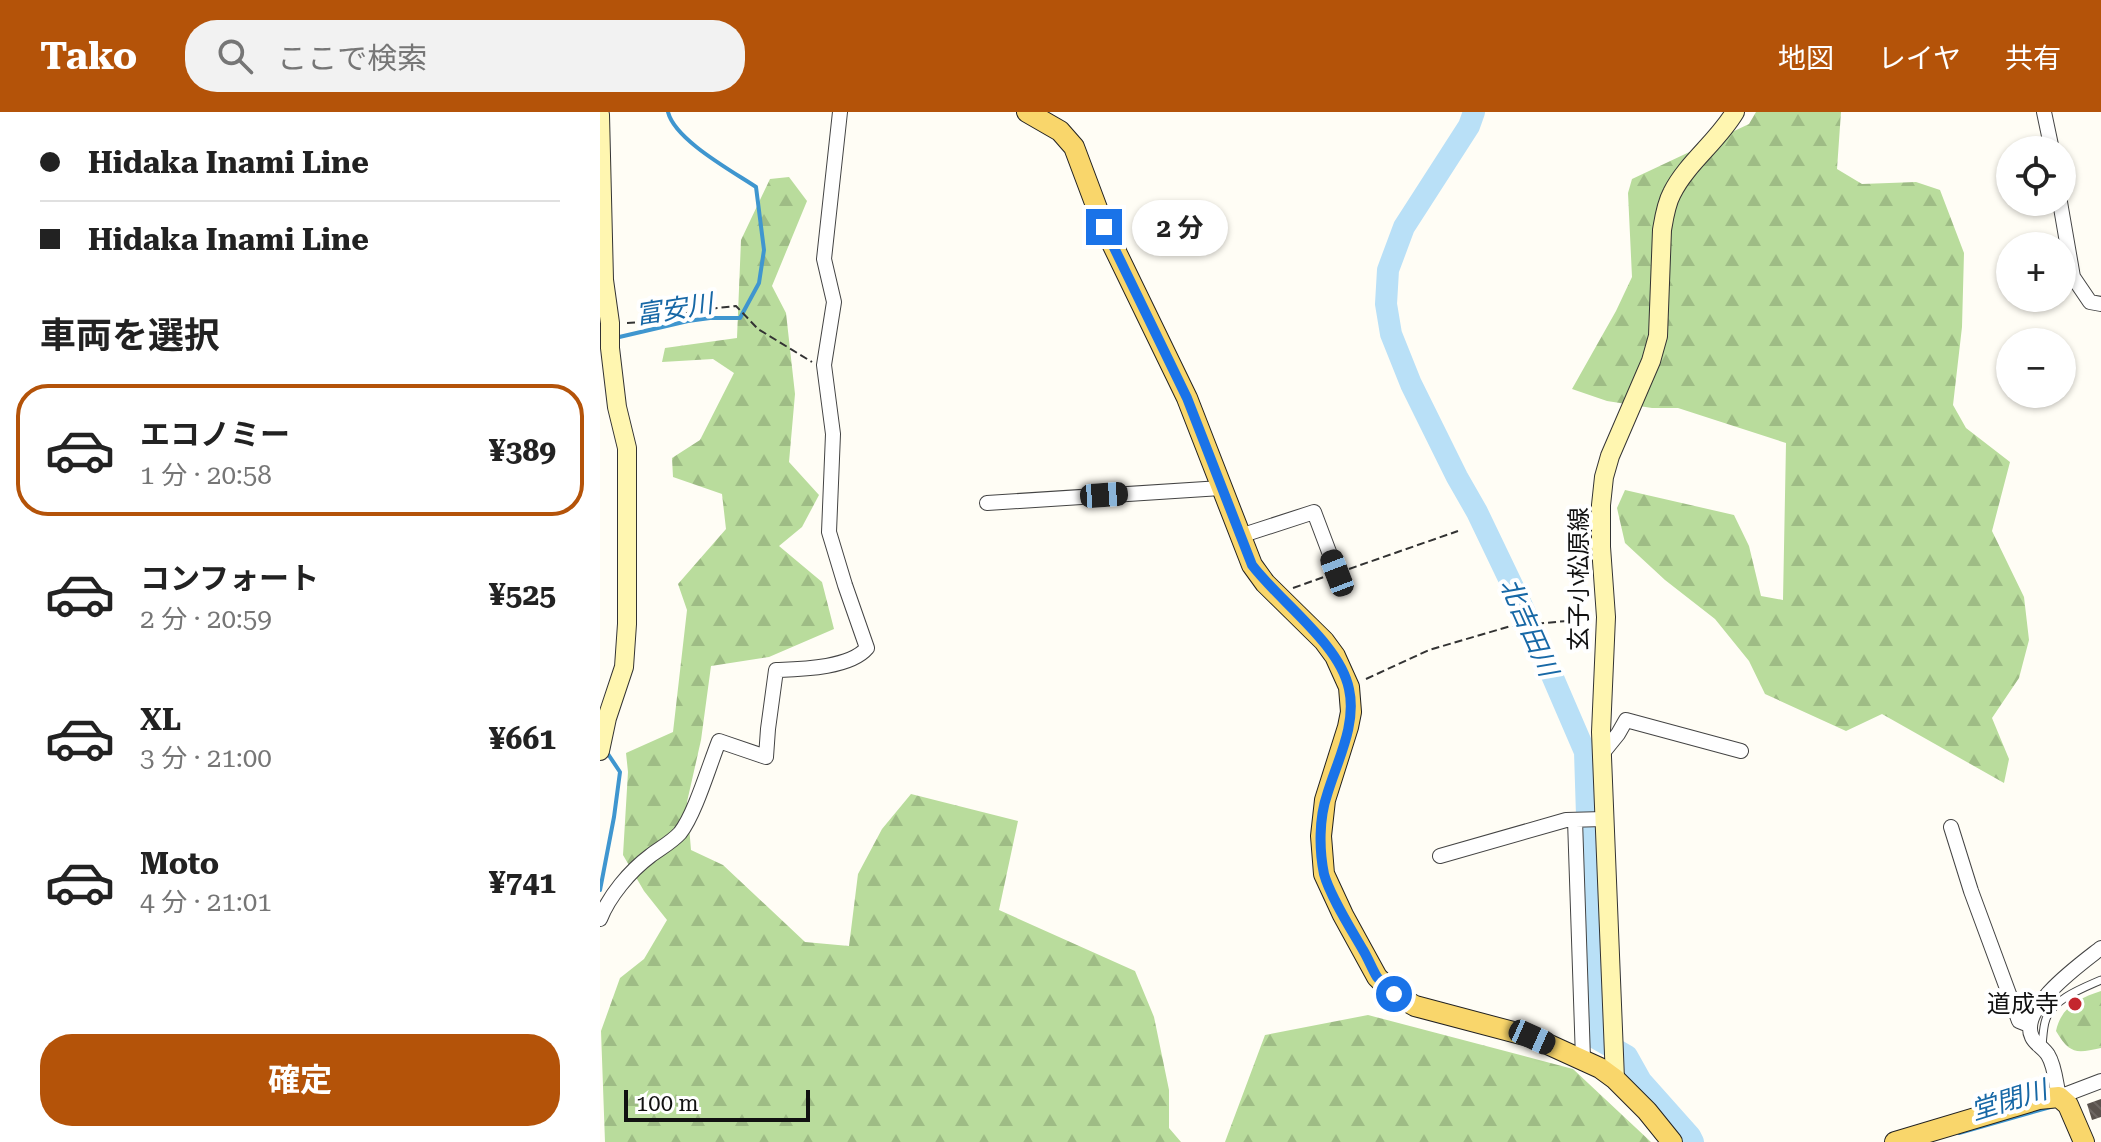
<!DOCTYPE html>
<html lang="ja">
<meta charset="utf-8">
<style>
:root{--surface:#fff;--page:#f2f2f2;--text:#222;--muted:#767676;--line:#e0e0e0;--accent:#b45309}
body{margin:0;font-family:"Roboto Serif","Noto Sans JP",serif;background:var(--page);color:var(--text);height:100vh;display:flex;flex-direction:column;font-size:30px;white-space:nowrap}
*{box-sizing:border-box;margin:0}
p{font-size:26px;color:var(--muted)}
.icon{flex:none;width:44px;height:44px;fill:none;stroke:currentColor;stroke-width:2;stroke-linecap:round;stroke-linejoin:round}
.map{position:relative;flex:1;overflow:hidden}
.sheet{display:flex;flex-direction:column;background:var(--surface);width:600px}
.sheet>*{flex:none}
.hud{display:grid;align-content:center;height:176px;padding:0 40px;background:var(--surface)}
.controls{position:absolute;left:1396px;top:24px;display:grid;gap:16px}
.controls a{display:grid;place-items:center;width:80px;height:80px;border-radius:50%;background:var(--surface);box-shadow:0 2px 6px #0004;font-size:40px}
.scale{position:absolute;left:24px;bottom:20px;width:186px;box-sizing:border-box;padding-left:8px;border:4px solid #111;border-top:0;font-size:22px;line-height:28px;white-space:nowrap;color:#111;-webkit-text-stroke:6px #fff;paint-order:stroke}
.end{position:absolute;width:36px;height:36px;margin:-18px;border:10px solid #1a73e8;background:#fff;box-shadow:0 0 0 4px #fff}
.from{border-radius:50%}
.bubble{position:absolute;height:56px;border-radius:28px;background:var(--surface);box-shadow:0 2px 6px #0004;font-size:26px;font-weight:700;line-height:56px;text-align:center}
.car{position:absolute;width:24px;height:48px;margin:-24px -12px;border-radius:10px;box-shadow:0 0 6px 2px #0007;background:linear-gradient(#222 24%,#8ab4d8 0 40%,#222 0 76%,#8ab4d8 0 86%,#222 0)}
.hud b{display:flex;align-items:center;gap:28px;height:76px;font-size:30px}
.hud b+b{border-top:2px solid var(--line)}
.hud i{width:20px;height:20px;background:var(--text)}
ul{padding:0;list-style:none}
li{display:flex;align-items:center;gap:24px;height:132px;margin:0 16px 12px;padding:0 24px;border:4px solid transparent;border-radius:32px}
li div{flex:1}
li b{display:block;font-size:30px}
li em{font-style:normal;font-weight:700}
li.active{border-color:var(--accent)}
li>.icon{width:72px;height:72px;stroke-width:1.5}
h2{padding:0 40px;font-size:36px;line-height:96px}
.action{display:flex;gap:16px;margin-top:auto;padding:16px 40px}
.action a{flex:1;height:92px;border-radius:32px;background:var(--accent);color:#fff;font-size:32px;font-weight:700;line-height:92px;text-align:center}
header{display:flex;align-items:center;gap:48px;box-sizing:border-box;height:112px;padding:0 40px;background:var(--accent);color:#fff}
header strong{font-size:38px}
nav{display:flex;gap:44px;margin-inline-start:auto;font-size:28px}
.search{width:560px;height:72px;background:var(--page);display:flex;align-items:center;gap:20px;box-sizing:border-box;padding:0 28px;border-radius:32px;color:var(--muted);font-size:30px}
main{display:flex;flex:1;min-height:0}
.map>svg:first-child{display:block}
</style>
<header>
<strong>Tako</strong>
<div class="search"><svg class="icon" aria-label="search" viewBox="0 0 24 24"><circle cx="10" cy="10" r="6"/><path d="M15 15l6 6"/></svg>ここで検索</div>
<nav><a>地図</a><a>レイヤ</a><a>共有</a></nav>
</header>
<main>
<section class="sheet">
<div class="hud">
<b><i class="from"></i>Hidaka Inami Line</b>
<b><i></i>Hidaka Inami Line</b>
</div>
<h2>車両を選択</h2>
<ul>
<li class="active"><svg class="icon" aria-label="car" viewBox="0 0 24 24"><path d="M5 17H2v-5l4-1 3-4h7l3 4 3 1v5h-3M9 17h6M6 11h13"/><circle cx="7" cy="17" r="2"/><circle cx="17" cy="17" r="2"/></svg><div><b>エコノミー</b><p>1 分 · 20:58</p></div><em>¥389</em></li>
<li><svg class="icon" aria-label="car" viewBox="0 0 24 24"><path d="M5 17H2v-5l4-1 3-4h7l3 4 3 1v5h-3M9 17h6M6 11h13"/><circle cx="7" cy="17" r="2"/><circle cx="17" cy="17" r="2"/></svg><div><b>コンフォート</b><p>2 分 · 20:59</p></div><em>¥525</em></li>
<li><svg class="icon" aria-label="car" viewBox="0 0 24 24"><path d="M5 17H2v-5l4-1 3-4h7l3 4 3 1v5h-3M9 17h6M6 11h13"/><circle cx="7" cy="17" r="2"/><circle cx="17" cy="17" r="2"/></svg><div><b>XL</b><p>3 分 · 21:00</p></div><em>¥661</em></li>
<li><svg class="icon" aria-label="car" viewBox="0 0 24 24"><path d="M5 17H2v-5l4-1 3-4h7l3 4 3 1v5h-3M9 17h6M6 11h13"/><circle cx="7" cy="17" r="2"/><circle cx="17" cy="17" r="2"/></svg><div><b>Moto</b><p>4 分 · 21:01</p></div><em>¥741</em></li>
</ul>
<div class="action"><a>確定</a></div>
</section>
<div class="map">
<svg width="1501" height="1030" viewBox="0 0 1501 1030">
<defs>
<pattern id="forest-firs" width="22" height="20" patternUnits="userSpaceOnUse" patternTransform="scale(2)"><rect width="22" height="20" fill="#b9dc9c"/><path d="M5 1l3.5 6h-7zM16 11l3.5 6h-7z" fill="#9ebc85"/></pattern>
<pattern id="building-back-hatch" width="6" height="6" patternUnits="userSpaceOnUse" patternTransform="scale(2)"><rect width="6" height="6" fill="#5a524d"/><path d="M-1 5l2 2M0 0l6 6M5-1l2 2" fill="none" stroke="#6d6662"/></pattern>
</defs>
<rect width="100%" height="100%" fill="#fffdf5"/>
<path fill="url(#forest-firs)" d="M1156,0H1241L1237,57L1262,72L1316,70L1340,78L1364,141L1362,215L1353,293L1366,316L1410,350L1392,419L1424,485L1429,528L1419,566L1392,606L1409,647L1404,671L1282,602L1246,619L1165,582L1149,549L1115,507L1065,468L1025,431L1017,396L1025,378L1134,403L1149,434L1161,484L1183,488L1186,331L1078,296H1052L1007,289L972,277L1016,199L1032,165L1028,81L1032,67L1149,12Z
M189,65L207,89L172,174L186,201L195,282L189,350L219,383L202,415L179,434L222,470L234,517L169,545L111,554L101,628L87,690L91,738L123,753L205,830L249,834L258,762L282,717L311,682L418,709L399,798L535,859L554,905L569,978V1016L581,1030H5L1,919L20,866L44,847L67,808L44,779L23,743L28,660L26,641L73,620L87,498L78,472L126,417L122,382L73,365L72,346L100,328L134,261L113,247L62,250L65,236L137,226L141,128L170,67Z
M1501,879V936C1477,941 1470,943 1456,919C1461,895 1479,886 1501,879Z
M768,903L973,957L1051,1030H625L665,923Z"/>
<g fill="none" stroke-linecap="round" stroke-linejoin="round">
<path stroke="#3f96cf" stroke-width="4" d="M15,226L88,209L110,206H140L159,171L164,138L156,75C132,59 75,28 68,0
M0,778L14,705L20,660L6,639
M1359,1021L1454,994"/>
<path stroke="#b9e0f7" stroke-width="22" d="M874,0L869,14L804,115L788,158L786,192L791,222L811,272L857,365L877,400L923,496L985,640L994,925L1027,944L1041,969L1090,1024L1093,1030"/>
</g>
<path fill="url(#building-back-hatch)" d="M1501,987V1005L1492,1008L1487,992Z"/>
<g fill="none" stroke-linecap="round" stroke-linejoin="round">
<defs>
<path id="lane" d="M1442,934C1443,925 1443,915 1446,907C1453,887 1483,876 1501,868"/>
<path id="street" d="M1444,0L1452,38
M1460,90L1473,165L1490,190L1501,192
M387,391L621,376
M640,424L714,400L737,461
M1001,643L1018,622L1026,608L1141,639
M975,708L983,947
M1351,715L1371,779L1419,909L1429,913
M840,744L966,708L1004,707
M0,807C9,784 30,759 50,744C59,737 72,730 80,721C95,702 109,654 119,629L166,645L168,617L176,558C202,557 250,556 267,536L245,473L229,420L233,322L224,253L234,190L224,147L240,0
M1501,836C1482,851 1418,896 1432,925C1435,932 1444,936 1448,943C1455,954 1456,972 1459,985L1501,969"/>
<path id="secondary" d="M0,3L4,168L10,211V236L17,295L27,336V512L24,555L7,606L0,639
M1015,967L1001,620L1006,505L1001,435V393L1004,365L1010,344L1051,249L1058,224L1062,118C1064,106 1066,92 1072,81C1087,51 1118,29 1135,0"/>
<path id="primary" d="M427,0L460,19L474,35L504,115L587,286L652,453L665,471L724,529L735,544L749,575L751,600L748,615L725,688L721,724L724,762L743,803L777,865L794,882L815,894L932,925L1000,956L1015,967L1047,999L1072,1030
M1295,1030L1439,987L1459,985L1468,993L1484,1030"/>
</defs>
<use href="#lane" stroke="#444" stroke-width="9"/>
<use href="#street" stroke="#444" stroke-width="16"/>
<use href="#secondary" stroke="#333" stroke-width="20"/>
<use href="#primary" stroke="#222" stroke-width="22"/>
<path stroke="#333" stroke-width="2" stroke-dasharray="8 4" stroke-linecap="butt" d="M27,211L48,210L100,198L136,194L158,217L212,250
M749,457L858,419
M693,476L724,465
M766,567L829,538L911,514L989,507"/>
<use href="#lane" stroke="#fff" stroke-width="7"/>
<use href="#street" stroke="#fff" stroke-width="14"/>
<use href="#secondary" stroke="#fff6b0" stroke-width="18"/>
<use href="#primary" stroke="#f9d66b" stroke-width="20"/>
</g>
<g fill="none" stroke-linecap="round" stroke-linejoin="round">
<path stroke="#1a73e8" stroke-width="10" d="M504,115L587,286L652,453C680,490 740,532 749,577C757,613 737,649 727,683C719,706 719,738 724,762C730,784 751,817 763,838C768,846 772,857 777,865C782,871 789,877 794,882"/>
</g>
<circle fill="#c4262e" stroke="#fff" stroke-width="3" cx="1475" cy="892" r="8"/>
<g text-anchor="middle" stroke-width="8" stroke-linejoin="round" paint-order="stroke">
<g font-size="24" fill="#111" stroke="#fff">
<text transform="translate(979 467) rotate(-90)" y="8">玄子小松原線</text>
</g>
<g font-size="24" fill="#111" stroke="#fff" text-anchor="end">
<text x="1459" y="900">道成寺</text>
</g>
<g font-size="26" font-style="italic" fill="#1768a6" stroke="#fff">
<text transform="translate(74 197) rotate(-9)" y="9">富安川</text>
<text transform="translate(929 515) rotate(66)" y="9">北吉田川</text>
<text transform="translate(1409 988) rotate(-17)" y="9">堂閉川</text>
</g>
</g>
</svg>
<div class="controls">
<a><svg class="icon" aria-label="locate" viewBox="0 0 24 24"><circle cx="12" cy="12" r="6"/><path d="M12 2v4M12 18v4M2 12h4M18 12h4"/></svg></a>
<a>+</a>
<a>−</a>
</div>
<div class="scale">100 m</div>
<i class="end from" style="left:794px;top:882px"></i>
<i class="end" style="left:504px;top:115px"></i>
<div class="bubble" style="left:532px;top:88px;width:96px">2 分</div>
<i class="car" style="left:504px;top:383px;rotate:86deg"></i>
<i class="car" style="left:737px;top:461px;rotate:339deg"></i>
<i class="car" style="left:932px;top:925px;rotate:114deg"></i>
</div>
</main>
